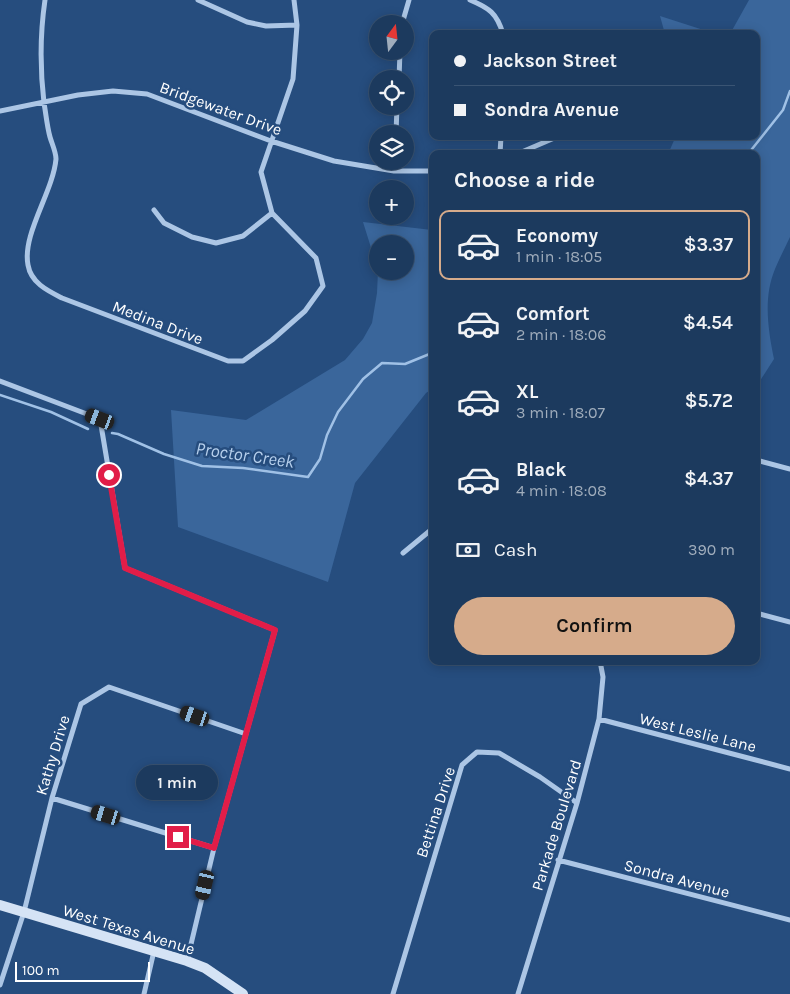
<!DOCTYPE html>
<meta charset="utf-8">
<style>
:root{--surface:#1c3a5e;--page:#294567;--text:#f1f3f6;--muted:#a0adbc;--line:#3a5473;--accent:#d6ab8b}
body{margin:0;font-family:Karla,sans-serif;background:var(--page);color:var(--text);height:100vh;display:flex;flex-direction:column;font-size:19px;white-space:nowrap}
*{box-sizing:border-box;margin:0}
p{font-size:16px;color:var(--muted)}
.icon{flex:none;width:28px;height:28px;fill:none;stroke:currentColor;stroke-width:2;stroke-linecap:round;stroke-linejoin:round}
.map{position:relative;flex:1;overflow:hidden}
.details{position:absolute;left:429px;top:150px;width:331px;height:515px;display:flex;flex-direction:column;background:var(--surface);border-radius:10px;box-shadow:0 2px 12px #0003,0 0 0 1px var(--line)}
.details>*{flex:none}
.hud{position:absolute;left:429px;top:30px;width:331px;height:110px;border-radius:10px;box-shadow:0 2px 12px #0003,0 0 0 1px var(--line);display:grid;align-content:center;height:110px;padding:0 25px;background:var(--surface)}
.needle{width:32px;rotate:15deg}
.tools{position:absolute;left:369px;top:15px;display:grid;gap:10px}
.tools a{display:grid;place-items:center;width:45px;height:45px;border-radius:50%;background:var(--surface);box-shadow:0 2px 12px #0003,0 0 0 1px var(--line);font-size:25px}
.scale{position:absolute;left:15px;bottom:12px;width:135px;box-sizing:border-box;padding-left:5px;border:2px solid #fff;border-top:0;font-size:14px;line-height:18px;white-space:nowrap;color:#fff;-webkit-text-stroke:4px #264d7e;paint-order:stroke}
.end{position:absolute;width:22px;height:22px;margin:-11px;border:6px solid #e11d48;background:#fff;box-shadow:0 0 0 2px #fff}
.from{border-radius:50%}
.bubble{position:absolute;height:35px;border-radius:18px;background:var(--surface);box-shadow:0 2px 12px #0003,0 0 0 1px var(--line);font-size:16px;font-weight:600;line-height:35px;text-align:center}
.car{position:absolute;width:15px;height:30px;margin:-15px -8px;border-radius:6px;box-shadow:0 0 4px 1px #0007;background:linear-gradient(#222 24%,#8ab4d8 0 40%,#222 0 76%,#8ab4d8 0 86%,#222 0)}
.hud b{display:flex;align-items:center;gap:18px;height:48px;font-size:19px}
.hud b+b{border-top:1px solid var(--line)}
.hud i{width:12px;height:12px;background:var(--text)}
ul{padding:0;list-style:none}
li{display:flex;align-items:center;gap:15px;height:70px;margin:0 10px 8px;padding:0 15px;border:2px solid transparent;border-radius:10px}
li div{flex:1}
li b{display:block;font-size:19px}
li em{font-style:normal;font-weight:600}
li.selected{border-color:var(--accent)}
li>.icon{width:45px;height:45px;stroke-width:1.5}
h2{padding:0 25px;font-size:22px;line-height:60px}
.pay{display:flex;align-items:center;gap:12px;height:55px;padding:0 25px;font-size:19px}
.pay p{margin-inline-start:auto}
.cta{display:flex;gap:10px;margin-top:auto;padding:10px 25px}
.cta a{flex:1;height:58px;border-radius:30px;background:var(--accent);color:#111;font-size:20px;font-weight:600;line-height:58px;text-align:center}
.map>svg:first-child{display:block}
</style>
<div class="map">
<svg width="790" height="994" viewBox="0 0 790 994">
<rect width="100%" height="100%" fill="#264d7e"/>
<path fill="#3a669b" d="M749,0H790V237C785,248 779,259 775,269C763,298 768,329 774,359L756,387V154H668L676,136H756V34H730Z
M660,16L716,34H665Z
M363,222L432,230V389L426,393L355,483L328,582L178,527L171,410L246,420L345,360L363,339L372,323L377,293L378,271H405V244H378L377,267Z"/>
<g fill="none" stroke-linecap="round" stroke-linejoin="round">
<path stroke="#a0c1e6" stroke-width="2.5" d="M748,154L783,110L790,91
M0,395L51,412L88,429
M112,433L118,434L164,454L202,466L243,468L308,477L320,459L327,435L338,412L363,379L382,363L405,364L432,353"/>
<path stroke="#acc6e5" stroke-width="5" d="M45,0C40,34 40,69 44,103C46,114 47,126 50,137C52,144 56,152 56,159C53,192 22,234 28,265C31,283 48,291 62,298L228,361H243L272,340L305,311L323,286L316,258L272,213L261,172L293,79L297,25L294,0
M198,0L247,22L266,26L297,25
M470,0C489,8 497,13 503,34
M402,24L409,0
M399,79L400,51
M0,111L78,95L113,91L147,94L271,141L334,161L394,171H432
M396,134L397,106
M500,154L501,136
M517,154L559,136
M394,171V161
M154,210L164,223L192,237L216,243L243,236L272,213
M0,381L100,419L125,568L275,630L214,848L187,961
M756,460L790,469
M403,553L432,529
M756,613L790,622
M599,719L790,769
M52,798L214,848
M558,860L790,920
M0,985L24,912L52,798L81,704L109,687L246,734
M144,994L154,951
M393,994L462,765L477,752L499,753L540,777L577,803
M518,994L577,803L599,719L603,677L600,661"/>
<path stroke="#d5e3f5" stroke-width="10" d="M0,905L187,961L205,968L243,994"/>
</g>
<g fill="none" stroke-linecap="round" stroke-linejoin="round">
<path stroke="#e11d48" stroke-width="6" d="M109,475L125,568L275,630L214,848L178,837"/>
</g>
<g text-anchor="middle" stroke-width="5" stroke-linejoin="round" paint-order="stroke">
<g font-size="16" fill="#fff" stroke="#264d7e">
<text transform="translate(221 108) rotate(20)" y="6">Bridgewater Drive</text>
<text transform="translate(158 322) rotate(21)" y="6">Medina Drive</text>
<text transform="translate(698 732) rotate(14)" y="6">West Leslie Lane</text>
<text transform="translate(52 755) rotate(-73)" y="6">Kathy Drive</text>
<text transform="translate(435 812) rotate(-72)" y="6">Bettina Drive</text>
<text transform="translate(556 825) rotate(-73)" y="6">Parkade Boulevard</text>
<text transform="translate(677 878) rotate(15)" y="6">Sondra Avenue</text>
<text transform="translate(129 929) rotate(17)" y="6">West Texas Avenue</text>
</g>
<g font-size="18" font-style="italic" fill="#b7d0ed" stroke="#264d7e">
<text transform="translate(245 455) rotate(8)" y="6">Proctor Creek</text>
</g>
</g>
</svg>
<div class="tools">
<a><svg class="needle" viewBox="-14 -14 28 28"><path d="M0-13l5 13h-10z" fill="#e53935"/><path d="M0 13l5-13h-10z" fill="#a0adbc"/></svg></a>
<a><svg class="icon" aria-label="locate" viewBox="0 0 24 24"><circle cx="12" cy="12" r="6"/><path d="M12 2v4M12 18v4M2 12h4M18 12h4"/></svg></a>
<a><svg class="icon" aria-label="layers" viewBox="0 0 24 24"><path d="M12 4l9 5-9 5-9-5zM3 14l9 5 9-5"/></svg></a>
<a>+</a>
<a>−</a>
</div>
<div class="scale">100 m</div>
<i class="end from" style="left:109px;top:475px"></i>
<i class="end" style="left:178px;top:837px"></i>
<div class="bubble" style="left:136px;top:765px;width:82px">1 min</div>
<i class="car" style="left:100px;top:419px;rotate:291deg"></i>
<i class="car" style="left:195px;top:716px;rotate:289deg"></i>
<i class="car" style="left:106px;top:815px;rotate:287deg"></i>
<i class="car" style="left:205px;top:885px;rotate:193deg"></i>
<div class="hud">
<b><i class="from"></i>Jackson Street</b>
<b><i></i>Sondra Avenue</b>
</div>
<section class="details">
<h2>Choose a ride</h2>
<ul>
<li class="selected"><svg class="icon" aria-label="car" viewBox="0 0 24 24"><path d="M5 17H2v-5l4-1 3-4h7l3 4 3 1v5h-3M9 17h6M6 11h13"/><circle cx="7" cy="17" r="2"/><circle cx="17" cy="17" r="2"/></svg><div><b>Economy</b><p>1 min · 18:05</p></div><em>$3.37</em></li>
<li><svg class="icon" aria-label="car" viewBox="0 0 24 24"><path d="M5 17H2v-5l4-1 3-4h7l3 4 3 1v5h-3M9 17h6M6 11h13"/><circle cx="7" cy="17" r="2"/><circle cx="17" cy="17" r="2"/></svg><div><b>Comfort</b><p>2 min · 18:06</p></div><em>$4.54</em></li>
<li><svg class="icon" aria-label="car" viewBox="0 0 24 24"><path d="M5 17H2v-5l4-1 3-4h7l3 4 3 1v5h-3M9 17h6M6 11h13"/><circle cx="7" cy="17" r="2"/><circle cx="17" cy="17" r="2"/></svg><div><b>XL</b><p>3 min · 18:07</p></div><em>$5.72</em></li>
<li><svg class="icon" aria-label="car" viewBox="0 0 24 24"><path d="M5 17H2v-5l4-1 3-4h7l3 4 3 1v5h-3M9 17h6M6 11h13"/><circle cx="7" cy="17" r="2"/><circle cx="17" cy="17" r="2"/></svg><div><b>Black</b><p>4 min · 18:08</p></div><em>$4.37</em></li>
</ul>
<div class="pay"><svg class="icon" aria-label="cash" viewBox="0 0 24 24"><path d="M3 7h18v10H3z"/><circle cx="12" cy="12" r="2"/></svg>Cash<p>390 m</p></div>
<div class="cta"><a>Confirm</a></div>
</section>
</div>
